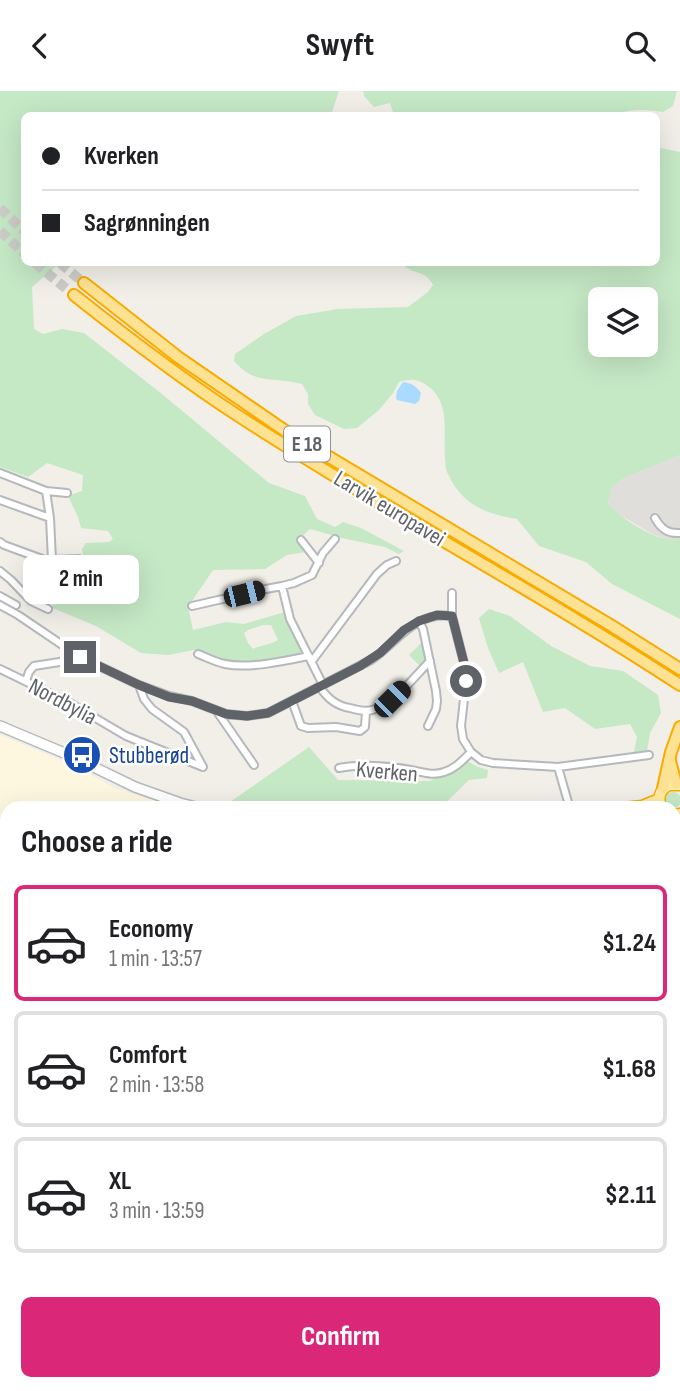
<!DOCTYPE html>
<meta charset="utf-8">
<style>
:root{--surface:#fff;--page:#f6f6f6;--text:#202124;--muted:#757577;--line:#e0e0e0;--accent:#db2777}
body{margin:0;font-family:"Sofia Sans Condensed",sans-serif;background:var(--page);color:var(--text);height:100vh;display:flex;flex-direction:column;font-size:26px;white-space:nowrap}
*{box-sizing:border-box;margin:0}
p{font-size:23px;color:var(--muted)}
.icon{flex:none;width:38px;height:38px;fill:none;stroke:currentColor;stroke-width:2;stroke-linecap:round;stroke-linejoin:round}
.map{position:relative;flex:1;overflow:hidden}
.sheet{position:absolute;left:0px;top:710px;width:681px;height:590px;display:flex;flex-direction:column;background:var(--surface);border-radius:21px 21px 0 0;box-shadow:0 7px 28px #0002}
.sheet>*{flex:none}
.top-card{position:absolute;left:21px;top:21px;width:639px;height:154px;border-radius:10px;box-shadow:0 7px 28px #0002;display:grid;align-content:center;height:154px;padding:0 21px;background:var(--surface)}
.fabs{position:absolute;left:588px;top:196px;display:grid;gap:14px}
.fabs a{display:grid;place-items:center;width:70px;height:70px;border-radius:10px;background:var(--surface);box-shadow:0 7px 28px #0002;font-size:35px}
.end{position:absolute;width:32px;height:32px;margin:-16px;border:9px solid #5f6368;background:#fff;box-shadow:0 0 0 4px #fff}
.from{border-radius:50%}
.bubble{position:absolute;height:49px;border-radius:10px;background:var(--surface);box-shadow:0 7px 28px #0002;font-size:23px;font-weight:700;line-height:49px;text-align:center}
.car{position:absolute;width:21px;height:42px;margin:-21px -10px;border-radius:9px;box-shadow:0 0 5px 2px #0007;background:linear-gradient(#222 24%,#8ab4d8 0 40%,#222 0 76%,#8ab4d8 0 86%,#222 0)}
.top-card b{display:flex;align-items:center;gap:24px;height:66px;font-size:26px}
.top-card b+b{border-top:2px solid var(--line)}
.top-card i{width:18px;height:18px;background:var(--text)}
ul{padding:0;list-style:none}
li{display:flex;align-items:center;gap:21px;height:116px;margin:0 14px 10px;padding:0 7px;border:4px solid var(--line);border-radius:10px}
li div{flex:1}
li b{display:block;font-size:26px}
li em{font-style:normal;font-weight:700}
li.selected{border-color:var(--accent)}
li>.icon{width:63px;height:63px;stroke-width:1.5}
h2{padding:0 21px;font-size:32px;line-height:84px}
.action{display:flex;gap:14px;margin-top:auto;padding:14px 21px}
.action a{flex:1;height:80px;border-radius:10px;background:var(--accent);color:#fff;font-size:28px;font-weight:700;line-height:80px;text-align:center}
header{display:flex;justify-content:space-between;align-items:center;height:91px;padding:0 21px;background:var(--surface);font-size:32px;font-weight:700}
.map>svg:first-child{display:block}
</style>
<header><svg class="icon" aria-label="back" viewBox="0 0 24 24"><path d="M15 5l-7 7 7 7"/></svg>Swyft<svg class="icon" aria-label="search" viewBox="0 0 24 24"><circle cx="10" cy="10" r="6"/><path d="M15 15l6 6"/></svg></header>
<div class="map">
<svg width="680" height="1300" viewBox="0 0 680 1300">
<rect width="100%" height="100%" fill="#f1efe8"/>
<path fill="#fef7e0" d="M0,644L75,675L114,697L180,717L7,718V876L0,873Z"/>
<path fill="#e0deda" d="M680,364V448H666L654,444L613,420L608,412L612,396L622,388Z
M674,1025L680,1027V1242L674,1241Z"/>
<path fill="#c5e8c5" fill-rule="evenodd" d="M0,0H339L332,21L326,24H24V172H60L32,196L34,238L43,243L62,238L84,242L162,303L269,392L305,405L317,428L335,436L343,431L361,437L404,460L399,463L385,456L346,448L310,438L299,448L306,461L287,464L265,478L213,479L188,516L193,539L226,531L244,533L285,521L306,564L244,574L222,571L199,558L168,564L141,562L96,535L50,516L64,508L50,496L68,491L86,482L82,458L86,452L109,451L113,448L108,440L81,437L78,426L68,405L82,400L83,384L47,372L28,386L0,376ZM263,534H271L278,549C271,554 261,554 253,558L248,552L244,542L248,539Z
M363,0H677L673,15L663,21C645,18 629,18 612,24H394L390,12L374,16L364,5Z
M656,56L680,61V364L622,388L612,396L608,412C617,425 647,443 662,447C668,449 674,448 680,448V528L612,493L586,471L539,455L517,428C486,423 462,414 448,383C445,378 446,373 445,367C443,343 451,313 429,296C419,288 411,287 399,291L393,302L379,319L357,337L344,338L315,324L308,313V303L302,293C273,285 256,295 234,270L235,263L264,243L296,225L338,218L408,216L428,201L433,194C424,177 412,185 402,172H656ZM600,208H646V254H600Z
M489,518L510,525L551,555L590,575L623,580L658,604L661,622L650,642L647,660L634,661L637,646L630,633L595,638L565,617L543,621L523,571L499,582L488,557L479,527Z
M423,550L427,565L420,575L409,564Z
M309,656L338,689L430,690L467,670L478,676L488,679L487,687L469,689L440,717L242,716L236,717L220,718Z
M665 709a8 8 0 1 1 16 0a8 8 0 1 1-16 0Z
M674,767L680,768V874L674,869Z
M0,878L7,882V915L0,911Z
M674,970L680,974V1027L674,1025Z
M7,1093V1152L0,1151V1094Z
M0,1184L7,1187V1291L0,1285Z
M674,1241L680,1242V1300L415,1299L418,1296L426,1293H674Z
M81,1293H121L116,1300H73Z
M197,1293H295L304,1296L313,1293H326L329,1300H200Z"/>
<path fill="#aadaff" d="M403,291C412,292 416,295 421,302L419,310L415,313L397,309L396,307L397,300Z
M674,869L680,874V975L674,970Z
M0,911L7,915V1013L0,1008Z"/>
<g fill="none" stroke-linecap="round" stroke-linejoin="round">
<path stroke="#ccccc8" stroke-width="10" stroke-dasharray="10 5" stroke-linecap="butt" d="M0,117L24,140
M0,140L24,162
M35,172L74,204
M60,172L84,192"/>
<defs>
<path id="minor" d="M0,382L46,400L67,402
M0,409L50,427
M655,427C661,438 668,443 680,442
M301,449L319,472
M0,451L4,454L45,469H52L50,427L46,400
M52,469L79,468
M0,480L11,489L31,510L48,518
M452,502V525L465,576L466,590L461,635L463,648L471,661L481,669L493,672L558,676L570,718
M0,505L16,514
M0,514L18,524L80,566L139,594L144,608L152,618L184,641L203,676
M192,515L266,498L282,495
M419,530L423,538L436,600L437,610L436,618L428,635
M198,563C206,566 215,571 225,573C248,578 285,570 309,565
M312,570L377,483L387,474L396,470
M0,578L70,612L126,645L203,676
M26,590L29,581L34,575L66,570L80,566
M139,594L169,605L192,610L226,623L247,625L268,622L371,569C399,550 414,520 452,525
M323,594L290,528L282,495L294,492L312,484L323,462L335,448
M320,596C327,607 336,615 350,617C357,619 365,621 372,619C392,615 415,585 430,570
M292,610L301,635L308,637L336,636L360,640L365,636L366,620
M218,622L254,674
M558,676L649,664
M339,677C360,673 390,675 411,679C423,681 432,685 444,681C455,678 463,669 471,661"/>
<path id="secondary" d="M0,635L69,664L135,696L180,712L204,718"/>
<path id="trunk" d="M614,718L642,715L659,708
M662,718C657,708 659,699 669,694H680
M674,724L680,723
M0,775H7"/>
<path id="motorway" d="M84,192L178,266L284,339L612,535L680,578
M74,204C127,246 180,287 237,324C381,418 535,499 680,594
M670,670L676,693
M663,697L671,661L680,636"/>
</defs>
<use href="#minor" stroke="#b5b8bc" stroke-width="10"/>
<use href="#secondary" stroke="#b6babf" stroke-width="12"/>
<use href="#trunk" stroke="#f9ab00" stroke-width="13"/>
<use href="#motorway" stroke="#f9ab00" stroke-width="14"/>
<use href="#minor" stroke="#fff" stroke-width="6"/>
<use href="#secondary" stroke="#fff" stroke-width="9"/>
<use href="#trunk" stroke="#feeaa1" stroke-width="10"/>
<use href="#motorway" stroke="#fde293" stroke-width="10"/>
</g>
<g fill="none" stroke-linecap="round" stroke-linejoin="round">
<path stroke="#5f6368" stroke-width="9" d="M80,566L139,594L169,606L192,610L226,623L247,625L268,622L360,575L380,562L404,539L419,530L437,524L452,525L465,576L466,590"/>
</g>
<defs>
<symbol id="bus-disc" viewBox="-11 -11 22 22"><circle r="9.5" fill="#1a4fb4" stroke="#fff"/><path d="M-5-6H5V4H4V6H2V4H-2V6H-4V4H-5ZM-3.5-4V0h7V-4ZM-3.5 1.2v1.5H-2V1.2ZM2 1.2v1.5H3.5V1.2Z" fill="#fff"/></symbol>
</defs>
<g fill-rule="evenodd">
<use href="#bus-disc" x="60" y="642" width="44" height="44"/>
</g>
<g text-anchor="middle" stroke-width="5" stroke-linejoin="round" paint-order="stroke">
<rect fill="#fff" stroke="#8f9295" stroke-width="2" x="284" y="335.5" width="46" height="35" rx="5"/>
<g font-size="21" font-weight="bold" fill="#5f6368">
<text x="307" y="360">E 18</text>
</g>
<g font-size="23" fill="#5f6368" stroke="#fff">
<text transform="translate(390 417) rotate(31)" y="8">Larvik europavei</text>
<text transform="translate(63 610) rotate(28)" y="8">Nordbylia</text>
<text transform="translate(387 680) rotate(5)" y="8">Kverken</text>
</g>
<g font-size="23" fill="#164399" stroke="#fff" text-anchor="start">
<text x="109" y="672">Stubberød</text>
</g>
</g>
</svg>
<div class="fabs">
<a><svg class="icon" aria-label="layers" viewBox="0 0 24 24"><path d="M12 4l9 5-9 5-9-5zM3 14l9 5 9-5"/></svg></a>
</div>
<i class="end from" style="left:466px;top:590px"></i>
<i class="end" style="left:80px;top:566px"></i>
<div class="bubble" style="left:23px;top:464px;width:116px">2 min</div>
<i class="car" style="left:244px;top:503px;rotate:76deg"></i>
<i class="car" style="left:392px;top:608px;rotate:45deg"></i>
<div class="top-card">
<b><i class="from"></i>Kverken</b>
<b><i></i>Sagrønningen</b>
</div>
<section class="sheet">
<h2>Choose a ride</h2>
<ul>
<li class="selected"><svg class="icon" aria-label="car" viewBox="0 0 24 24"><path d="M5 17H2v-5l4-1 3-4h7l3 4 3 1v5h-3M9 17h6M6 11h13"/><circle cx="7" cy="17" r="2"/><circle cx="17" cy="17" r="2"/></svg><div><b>Economy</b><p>1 min · 13:57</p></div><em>$1.24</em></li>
<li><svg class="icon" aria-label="car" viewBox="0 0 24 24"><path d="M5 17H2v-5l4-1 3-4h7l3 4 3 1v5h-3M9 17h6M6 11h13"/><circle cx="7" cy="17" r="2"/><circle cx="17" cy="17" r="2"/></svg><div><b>Comfort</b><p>2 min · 13:58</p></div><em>$1.68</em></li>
<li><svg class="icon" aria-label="car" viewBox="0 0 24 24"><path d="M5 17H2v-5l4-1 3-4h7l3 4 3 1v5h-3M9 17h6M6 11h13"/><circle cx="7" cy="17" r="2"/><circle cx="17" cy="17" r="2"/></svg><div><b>XL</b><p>3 min · 13:59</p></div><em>$2.11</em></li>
</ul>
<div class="action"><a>Confirm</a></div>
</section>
</div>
